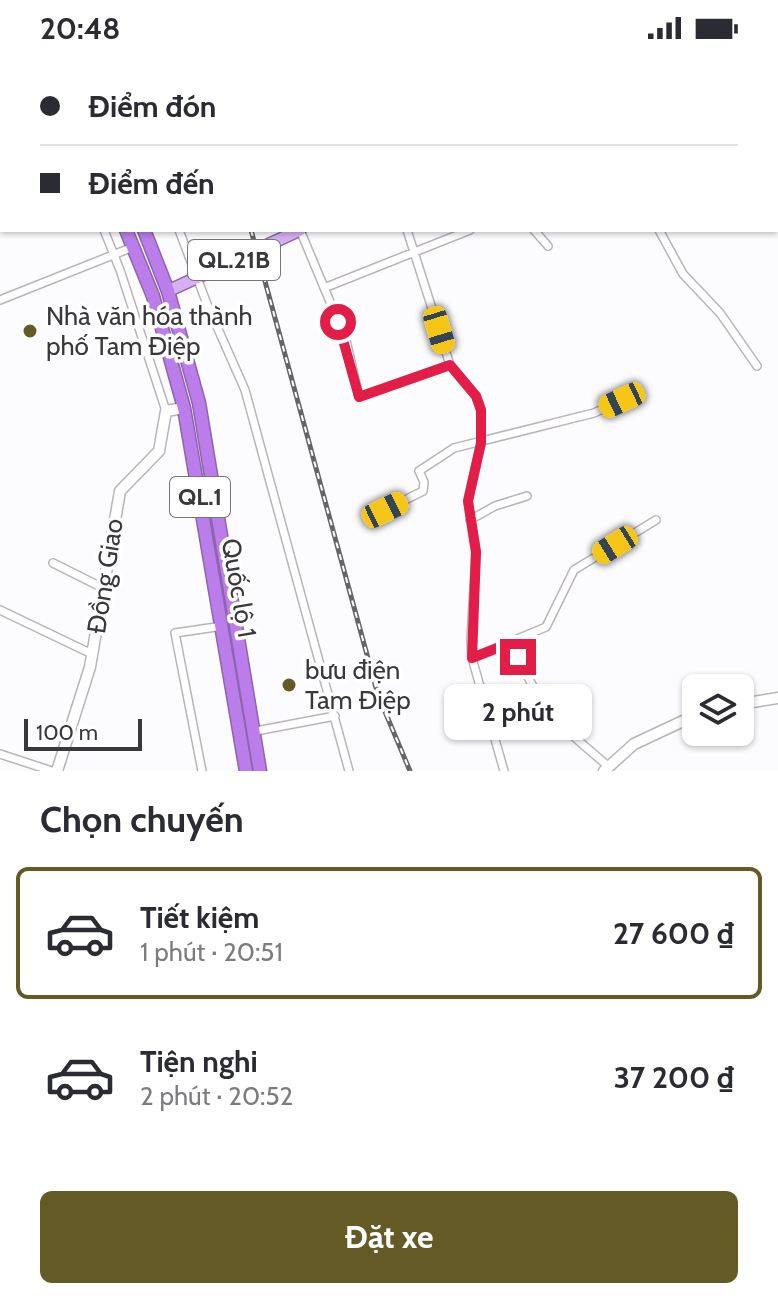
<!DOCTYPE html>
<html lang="vi">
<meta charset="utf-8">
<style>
:root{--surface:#fff;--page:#f2f2f3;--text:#2b2b33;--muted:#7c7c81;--line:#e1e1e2;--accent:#635a26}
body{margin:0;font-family:Cabin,sans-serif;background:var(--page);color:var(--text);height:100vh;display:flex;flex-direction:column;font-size:30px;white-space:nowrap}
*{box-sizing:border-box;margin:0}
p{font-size:26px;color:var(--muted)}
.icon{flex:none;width:44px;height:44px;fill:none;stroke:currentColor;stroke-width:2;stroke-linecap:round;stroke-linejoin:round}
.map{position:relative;height:715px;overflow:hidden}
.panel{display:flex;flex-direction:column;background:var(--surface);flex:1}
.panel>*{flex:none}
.top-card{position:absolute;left:0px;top:0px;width:778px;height:176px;box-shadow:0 2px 6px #0004;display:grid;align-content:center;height:176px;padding:0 40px;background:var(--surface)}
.buttons{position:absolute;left:682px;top:618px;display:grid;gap:16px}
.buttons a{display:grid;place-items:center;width:72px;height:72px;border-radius:12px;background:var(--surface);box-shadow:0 2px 6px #0004;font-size:40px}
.scale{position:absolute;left:24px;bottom:20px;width:118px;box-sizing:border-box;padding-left:8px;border:4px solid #3a383d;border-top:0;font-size:22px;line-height:28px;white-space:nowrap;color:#3a383d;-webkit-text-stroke:6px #fff;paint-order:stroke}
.end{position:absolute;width:36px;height:36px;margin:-18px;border:10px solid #e11d48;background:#fff;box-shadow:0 0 0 4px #fff}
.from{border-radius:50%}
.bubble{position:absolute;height:56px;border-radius:12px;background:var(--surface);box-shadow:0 2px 6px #0004;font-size:26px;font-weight:800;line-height:56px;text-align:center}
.car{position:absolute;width:24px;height:48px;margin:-24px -12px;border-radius:10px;box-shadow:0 0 6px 2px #0007;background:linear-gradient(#f5c518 24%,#345 0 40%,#f5c518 0 76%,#345 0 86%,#f5c518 0)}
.top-card b{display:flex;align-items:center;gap:28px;height:76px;font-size:30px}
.top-card b+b{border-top:2px solid var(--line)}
.top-card i{width:20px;height:20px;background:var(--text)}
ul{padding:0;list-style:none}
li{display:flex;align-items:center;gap:24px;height:132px;margin:0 16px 12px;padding:0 24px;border:4px solid transparent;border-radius:12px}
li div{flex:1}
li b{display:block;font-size:30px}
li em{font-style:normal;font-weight:800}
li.current{border-color:var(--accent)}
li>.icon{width:72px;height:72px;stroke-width:1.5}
h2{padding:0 40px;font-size:36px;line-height:96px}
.action{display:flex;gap:16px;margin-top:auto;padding:16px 40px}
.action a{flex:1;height:92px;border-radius:12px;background:var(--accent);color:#fff;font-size:32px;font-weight:800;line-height:92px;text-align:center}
.status{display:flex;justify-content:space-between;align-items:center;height:56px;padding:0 40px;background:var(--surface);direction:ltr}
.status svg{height:22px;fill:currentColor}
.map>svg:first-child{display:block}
</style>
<div class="status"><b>20:48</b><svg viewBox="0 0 49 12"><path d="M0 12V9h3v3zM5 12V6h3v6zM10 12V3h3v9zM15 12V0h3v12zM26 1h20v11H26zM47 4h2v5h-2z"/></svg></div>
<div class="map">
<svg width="778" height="715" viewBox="0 0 778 715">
<rect width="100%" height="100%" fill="#fcfbfd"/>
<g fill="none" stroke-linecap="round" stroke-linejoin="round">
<defs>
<path id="street" d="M213,0L214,2
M730,0L731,2
M72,2L74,0
M0,14L2,16
M0,63L2,60
M776,87L778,86
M776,120L778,126
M104,174L120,214L166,355
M179,174L207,248L245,334L349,715
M300,174L346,284L359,341L450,309
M407,174L450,309L476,340L481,354V387L468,445L476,496L471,583L472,602L504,715
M534,174L548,190
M659,174L683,218L720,257L757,310
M324,232L470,174
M0,244L133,191
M385,454L423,435L424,426L419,415L454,392L594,357L622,344
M470,464L495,450L527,440
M53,507L103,532
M0,554L92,598
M513,586C537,651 556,666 608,710
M472,602L546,571L574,514L656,464
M256,675L335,660
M0,698L52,715
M202,715L175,577L223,570"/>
<path id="secondary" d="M421,0L422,2
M740,648L778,642
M57,715L90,611L120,435L159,395L166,355L184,352
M604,715L634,688L696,659"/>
<path id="primary" d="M677,2L681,0
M168,235L300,174"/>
<path id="highway" d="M22,0L24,2
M45,0L47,2
M126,174L153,240L184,352L246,715
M144,174L168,235L199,347L260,715"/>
</defs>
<use href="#street" stroke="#b9b3be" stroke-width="10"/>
<use href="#secondary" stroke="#b9b3be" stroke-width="13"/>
<use href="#primary" stroke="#8d65ad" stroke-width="14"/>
<use href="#highway" stroke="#8d65ad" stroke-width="15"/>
<use href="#street" stroke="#fff" stroke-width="7"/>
<use href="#secondary" stroke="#fff" stroke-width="10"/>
<use href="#primary" stroke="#d6b1f2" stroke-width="11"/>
<use href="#highway" stroke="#ba7de9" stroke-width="12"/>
<defs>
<path id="rail" d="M142,0L144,2
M251,174L378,639L410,715"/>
</defs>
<use href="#rail" stroke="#666468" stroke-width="5"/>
<use href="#rail" stroke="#fff" stroke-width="2" stroke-dasharray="6" stroke-linecap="butt"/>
</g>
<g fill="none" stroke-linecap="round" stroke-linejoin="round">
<path stroke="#e11d48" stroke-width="10" d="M338,266L359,341L450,309L476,340L481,354V387L468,445L476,496L472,602L513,586L518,601"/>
</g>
<g fill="#635a26" stroke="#fff" stroke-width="3">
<circle cx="30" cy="275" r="8"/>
<circle cx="289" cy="629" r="8"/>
</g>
<g text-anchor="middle" stroke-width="7" stroke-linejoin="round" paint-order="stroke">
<g fill="#fff" stroke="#757477" stroke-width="2">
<rect x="188" y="184" width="92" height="40" rx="6"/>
<rect x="170" y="421" width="60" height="40" rx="6"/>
</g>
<g font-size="24" font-weight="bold" fill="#3a383d">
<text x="234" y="212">QL.21B</text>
<text x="200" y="449">QL.1</text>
</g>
<g font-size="26" fill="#3a383d" stroke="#fff" text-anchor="start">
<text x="46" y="269">Nhà văn hóa thành<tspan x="46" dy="30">phố Tam Điệp</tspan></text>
<text x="305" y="623">bưu điện<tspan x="305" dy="30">Tam Điệp</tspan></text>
</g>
<g font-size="26" fill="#3a383d" stroke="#fff">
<text transform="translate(105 520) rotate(-81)" y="9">Đồng Giao</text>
<text transform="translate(239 532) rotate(80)" y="9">Quốc lộ 1</text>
</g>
</g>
</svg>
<div class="buttons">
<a><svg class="icon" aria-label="layers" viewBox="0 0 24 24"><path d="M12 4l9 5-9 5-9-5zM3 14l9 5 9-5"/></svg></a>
</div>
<div class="scale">100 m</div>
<i class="end from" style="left:338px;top:266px"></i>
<i class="end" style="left:518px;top:601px"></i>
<div class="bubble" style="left:444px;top:628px;width:148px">2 phút</div>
<i class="car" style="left:439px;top:274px;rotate:163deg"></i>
<i class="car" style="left:622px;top:344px;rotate:245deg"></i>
<i class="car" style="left:385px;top:454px;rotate:64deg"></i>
<i class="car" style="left:615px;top:489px;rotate:238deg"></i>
<div class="top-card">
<b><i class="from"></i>Điểm đón</b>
<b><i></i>Điểm đến</b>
</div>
</div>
<section class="panel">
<h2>Chọn chuyến</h2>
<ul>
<li class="current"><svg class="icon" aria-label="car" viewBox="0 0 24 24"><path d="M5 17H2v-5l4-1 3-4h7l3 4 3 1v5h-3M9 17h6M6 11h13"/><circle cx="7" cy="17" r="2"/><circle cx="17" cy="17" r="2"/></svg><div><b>Tiết kiệm</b><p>1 phút · 20:51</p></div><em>27 600 ₫</em></li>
<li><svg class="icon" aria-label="car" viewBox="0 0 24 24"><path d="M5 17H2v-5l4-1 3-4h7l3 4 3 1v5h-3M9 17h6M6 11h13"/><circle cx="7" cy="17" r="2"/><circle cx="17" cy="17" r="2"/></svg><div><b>Tiện nghi</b><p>2 phút · 20:52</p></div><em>37 200 ₫</em></li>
</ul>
<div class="action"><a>Đặt xe</a></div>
</section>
